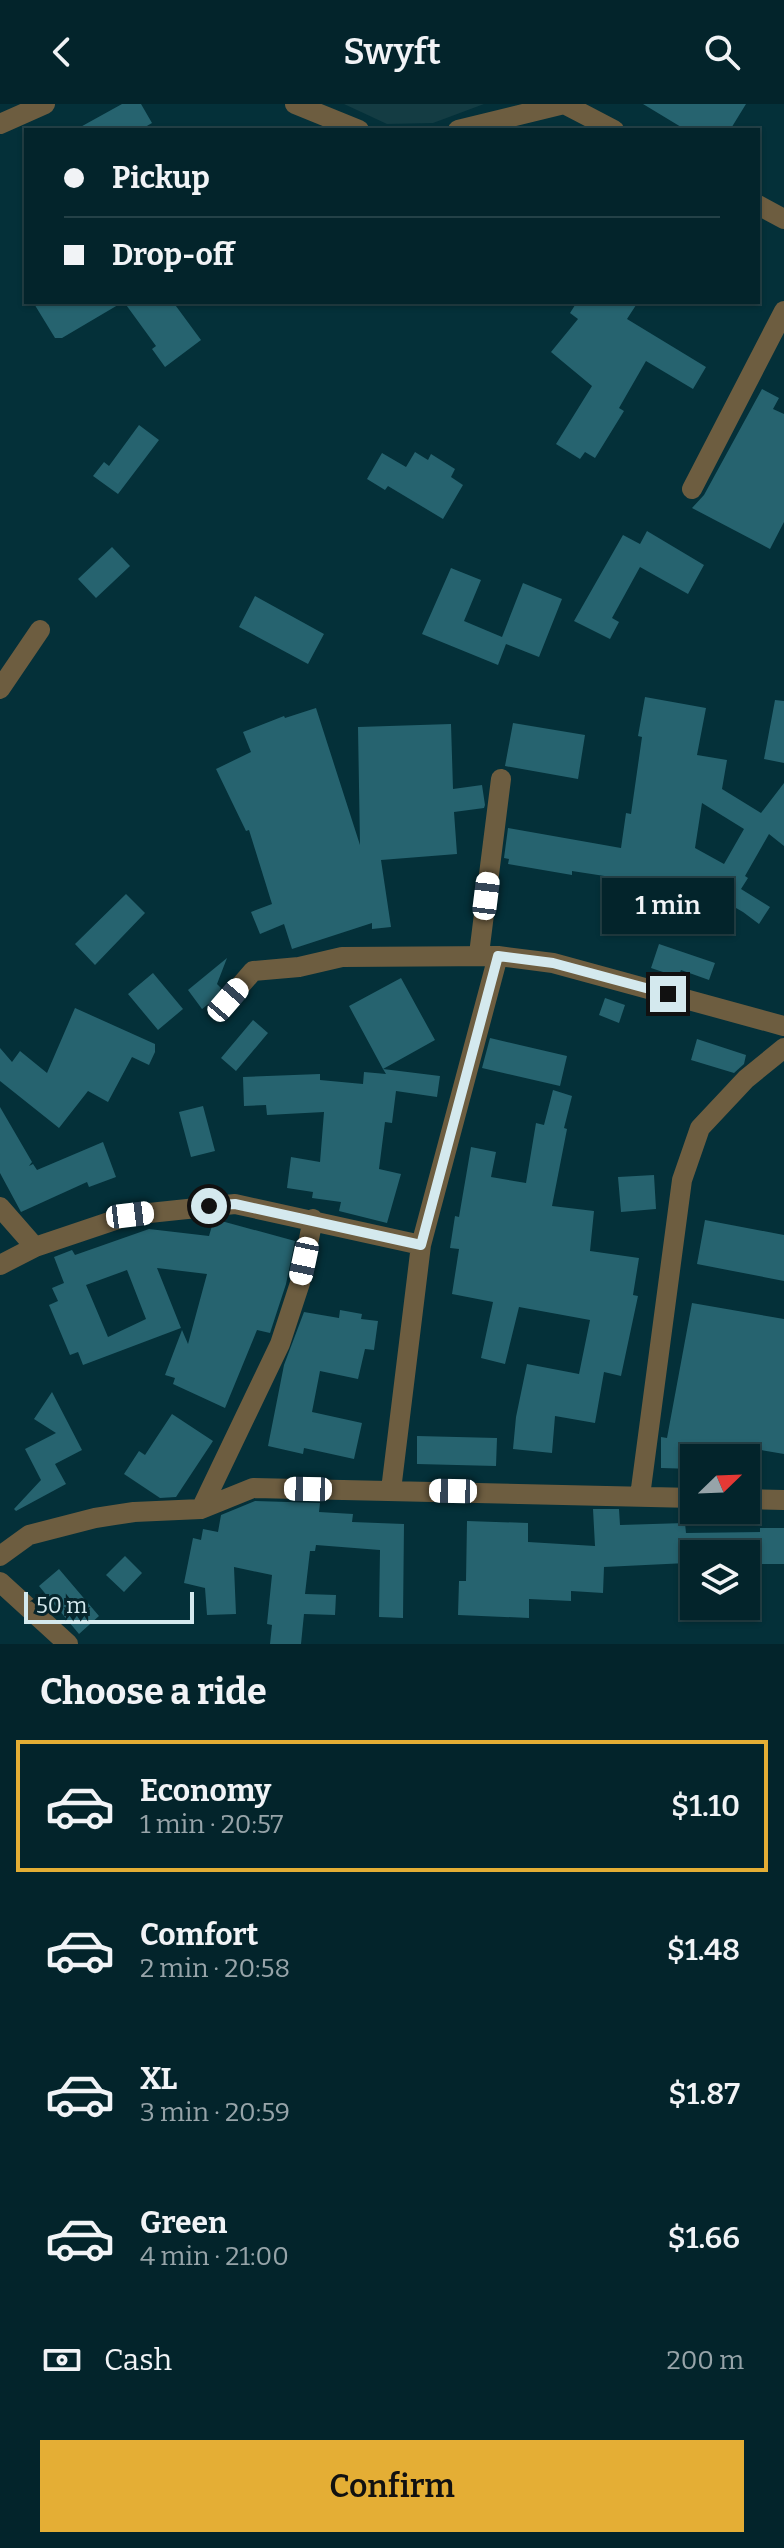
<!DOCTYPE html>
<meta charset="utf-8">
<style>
:root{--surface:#03242b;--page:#0d2c33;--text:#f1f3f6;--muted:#97a4a9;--line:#244147;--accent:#e4ae35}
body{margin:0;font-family:Bitter,serif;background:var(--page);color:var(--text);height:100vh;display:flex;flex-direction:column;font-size:30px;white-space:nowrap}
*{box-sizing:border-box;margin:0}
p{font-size:26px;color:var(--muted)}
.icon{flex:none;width:44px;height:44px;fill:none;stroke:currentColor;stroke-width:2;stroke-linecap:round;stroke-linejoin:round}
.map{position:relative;height:1540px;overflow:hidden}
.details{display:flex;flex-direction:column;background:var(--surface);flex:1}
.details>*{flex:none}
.banner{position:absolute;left:24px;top:24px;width:736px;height:176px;border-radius:0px;box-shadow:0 2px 6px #0004,0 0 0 2px var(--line);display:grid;align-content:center;height:176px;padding:0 40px;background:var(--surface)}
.needle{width:52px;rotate:67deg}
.fabs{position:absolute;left:680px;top:1340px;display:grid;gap:16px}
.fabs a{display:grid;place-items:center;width:80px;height:80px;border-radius:0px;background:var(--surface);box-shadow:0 2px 6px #0004,0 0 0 2px var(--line);font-size:40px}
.scale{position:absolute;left:24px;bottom:20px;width:170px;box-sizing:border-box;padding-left:8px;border:4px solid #d4e9ee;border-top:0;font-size:22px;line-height:28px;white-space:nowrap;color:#d4e9ee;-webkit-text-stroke:6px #06252c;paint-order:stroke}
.end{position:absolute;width:36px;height:36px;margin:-18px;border:10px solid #d4e9ee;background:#111;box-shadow:0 0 0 4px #111}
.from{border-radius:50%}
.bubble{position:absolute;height:56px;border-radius:0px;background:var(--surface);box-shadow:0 2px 6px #0004,0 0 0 2px var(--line);font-size:26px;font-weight:600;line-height:56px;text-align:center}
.car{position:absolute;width:24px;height:48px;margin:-24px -12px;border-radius:10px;box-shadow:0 0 6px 2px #0007;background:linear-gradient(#fff 24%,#345 0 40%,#fff 0 76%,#345 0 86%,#fff 0)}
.banner b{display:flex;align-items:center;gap:28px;height:76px;font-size:30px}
.banner b+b{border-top:2px solid var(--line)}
.banner i{width:20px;height:20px;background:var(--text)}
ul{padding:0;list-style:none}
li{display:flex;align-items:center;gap:24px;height:132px;margin:0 16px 12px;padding:0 24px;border:4px solid transparent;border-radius:0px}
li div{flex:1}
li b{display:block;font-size:30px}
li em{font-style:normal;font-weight:600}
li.selected{border-color:var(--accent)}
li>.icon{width:72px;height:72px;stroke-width:1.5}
h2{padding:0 40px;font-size:36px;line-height:96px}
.pay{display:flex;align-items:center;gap:20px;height:88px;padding:0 40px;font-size:30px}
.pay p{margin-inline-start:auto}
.cta{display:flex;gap:16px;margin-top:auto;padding:16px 40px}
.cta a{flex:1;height:92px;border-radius:0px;background:var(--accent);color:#111;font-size:32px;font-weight:600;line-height:92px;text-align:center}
header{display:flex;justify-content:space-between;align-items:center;height:104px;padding:0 40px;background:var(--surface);font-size:36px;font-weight:600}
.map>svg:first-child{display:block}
</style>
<header><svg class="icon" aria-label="back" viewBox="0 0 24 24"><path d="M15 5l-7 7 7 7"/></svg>Swyft<svg class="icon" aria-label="search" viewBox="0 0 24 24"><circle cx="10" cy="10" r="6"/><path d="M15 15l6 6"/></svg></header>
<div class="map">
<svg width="784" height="1540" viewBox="0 0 784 1540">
<rect width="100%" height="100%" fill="#043039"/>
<path fill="#143c43" d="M344,0H484L433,19L387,20Z"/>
<path fill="#26636f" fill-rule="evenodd" d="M122,0H141L152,19L140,26H75Z
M643,0H746L730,26H686Z
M33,198H123L62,234H55Z
M124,198H173L201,236L165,263L152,245L156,242Z
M577,198H638L627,215L706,263L693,285L646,257L619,304L624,307L595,354L585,348L580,355L556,340L592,282L551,248L578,215L570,209Z
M762,285L779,294L773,305L784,310V418L770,445L692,404L704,391Z
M139,321L159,336L118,390L93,372L104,358L109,362Z
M415,348L428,356L431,350L455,365L451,373L463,381L443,415L388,382L385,386L367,375L382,349L406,363Z
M647,427L704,461L688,490L640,463L612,514L619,518L610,535L574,517L623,431L640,440Z
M112,443L130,462L96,494L78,475Z
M451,464L481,476L464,517L502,533L523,479L562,495L539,553L506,540L498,561L422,530Z
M255,492L324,530L308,560L239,523Z
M645,593L706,604L697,651L727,656L722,685L761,709L784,679V742L769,730L745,772L748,774L741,785L770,803L759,820L743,808L685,775L682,795L622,786L624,775L572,767V771L508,760L509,755L504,754L508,724L621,744L626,709L631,710L642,633L638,632ZM702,699L744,725L724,760L695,744Z
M775,596L784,597V659L764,655Z
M316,604L360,741L358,623L451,620L453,685L482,681L485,701L484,704L454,708L457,750L381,756L391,823L372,825V819L292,845L284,820L260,830L251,808L272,800L249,726L246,727L216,665L251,648L243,628L284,612L285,614Z
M513,619L585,631L578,675L505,662Z
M126,790L145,809L95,861L75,840Z
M659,840L715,859L709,876L681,866L678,873L651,864Z
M227,854L217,880L221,884L215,895L202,905L188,886Z
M153,869L183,905L158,926L128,890Z
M401,874L435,936L383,965L349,902Z
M605,894L625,901L619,919L599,911Z
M75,904L155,940V948L149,961L132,953L108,998L88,987L59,1024L0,977V944L12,958L20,947L47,969Z
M253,916L268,929L236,967L221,954Z
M490,934L567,952L560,982L482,964Z
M697,935L746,951L744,960L734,969L691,956Z
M383,965L440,972L437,993L396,987L392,1019L385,1018L379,1065L401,1070L387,1119L339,1107L341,1098L312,1094L313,1088L287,1084L291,1053L320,1058L324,1008L267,1011L266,1001L244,1002L243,973L320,970V976L363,980L364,968L386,970Z
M553,986L572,992L564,1024L567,1025L552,1102L594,1107L590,1147L639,1154L633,1191L638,1192L621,1272L604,1268L595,1319L555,1312L552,1349L513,1345L516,1313L527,1260L579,1270L590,1216L519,1203L505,1260L481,1254L493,1198L452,1190L459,1145L450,1144L455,1112L459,1113L471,1043L496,1048L491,1073L526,1079L536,1019L544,1021Z
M203,1002L215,1047L191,1053L179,1008Z
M0,1003L32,1058L29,1062L33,1060L37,1066L103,1038L116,1073L89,1083L87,1078L21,1108L0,1069Z
M654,1071L656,1105L621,1108L618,1073Z
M214,1115L295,1137L286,1180L270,1229L257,1226L225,1304L173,1280L175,1274L165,1271L182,1226L188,1240L207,1170L157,1164L181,1224L83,1261L78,1248L70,1251L49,1201L58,1197L52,1184L64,1179L54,1153L72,1146L75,1151L149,1125L209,1132ZM127,1166L146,1215L108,1233L86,1181Z
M705,1116L784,1131V1177L697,1160Z
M692,1199L784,1215V1350L749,1344V1354H694V1365L661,1364V1333L667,1334Z
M340,1206L362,1210L361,1215L378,1217L374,1246L365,1245L358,1275L320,1267L312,1308L362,1319L354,1355L304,1344L303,1350L268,1342L284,1261L304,1208L339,1214Z
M52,1288L82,1346L55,1360L66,1380L16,1407L14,1405L41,1376L25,1345L56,1329L34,1315Z
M172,1310L213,1337L176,1393L160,1394L124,1370L139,1347L145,1351Z
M417,1332L497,1334L496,1362L417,1360Z
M255,1397L320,1399L319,1408L353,1410L352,1418L404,1420L403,1514L379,1513L380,1446L316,1441L315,1447H310L305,1490L336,1491L335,1511L304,1510L301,1540H270L272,1521L267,1520L272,1471L234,1463L236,1510L207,1511L205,1484L184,1479L193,1434L201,1436L203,1425L218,1428L221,1411Z
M593,1405H619L620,1421L685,1419L686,1429L760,1428V1424H784V1460H761V1450H687V1459L604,1463L603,1489L571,1487V1497L529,1495V1514L458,1511L459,1477H466L467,1417L528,1419V1438L595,1442Z
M125,1452L142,1469L124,1488L106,1471Z
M59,1465L99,1512L79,1530L39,1482Z"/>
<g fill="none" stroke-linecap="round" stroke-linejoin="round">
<path stroke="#6d5d40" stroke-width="20" d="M295,0L359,26
M564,0L614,26
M0,20L45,0
M458,26L564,0
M758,101L784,115
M692,385L784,207
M0,585L40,526
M479,850L501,675
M228,896L253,867L299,863L342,853L498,852L553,859L784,922
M0,1103L35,1143
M0,1161L35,1143L130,1111L235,1100L421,1141
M391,1386L421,1141L498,852
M640,1392L682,1076L700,1024L746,975L784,944
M746,1395L784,1396
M201,1405L280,1240L300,1179L313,1115
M0,1452L29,1431L95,1414L134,1408L201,1405L253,1384L694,1394
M0,1478L68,1540"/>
</g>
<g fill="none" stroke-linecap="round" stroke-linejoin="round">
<path stroke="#d4e9ee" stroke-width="10" d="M209,1102L235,1100L421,1141L498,852L553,859L668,890"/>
</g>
</svg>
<div class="fabs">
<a><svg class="needle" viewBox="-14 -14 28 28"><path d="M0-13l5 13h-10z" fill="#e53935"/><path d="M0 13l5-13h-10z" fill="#97a4a9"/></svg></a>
<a><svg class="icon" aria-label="layers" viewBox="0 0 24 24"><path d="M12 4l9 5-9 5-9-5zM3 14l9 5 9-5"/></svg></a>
</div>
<div class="scale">50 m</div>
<i class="end from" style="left:209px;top:1102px"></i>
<i class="end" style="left:668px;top:890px"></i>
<div class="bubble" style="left:602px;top:774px;width:132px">1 min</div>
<i class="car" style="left:486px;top:792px;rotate:7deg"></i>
<i class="car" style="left:228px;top:896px;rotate:41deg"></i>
<i class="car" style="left:130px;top:1111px;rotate:83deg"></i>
<i class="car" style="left:304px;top:1157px;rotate:192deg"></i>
<i class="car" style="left:308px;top:1385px;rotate:271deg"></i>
<i class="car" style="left:453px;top:1387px;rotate:271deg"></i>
<div class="banner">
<b><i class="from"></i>Pickup</b>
<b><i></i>Drop-off</b>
</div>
</div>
<section class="details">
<h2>Choose a ride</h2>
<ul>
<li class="selected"><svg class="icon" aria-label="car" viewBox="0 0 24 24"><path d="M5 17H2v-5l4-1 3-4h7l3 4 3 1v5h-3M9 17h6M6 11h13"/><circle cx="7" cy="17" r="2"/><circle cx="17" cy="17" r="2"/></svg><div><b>Economy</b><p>1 min · 20:57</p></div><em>$1.10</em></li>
<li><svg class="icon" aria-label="car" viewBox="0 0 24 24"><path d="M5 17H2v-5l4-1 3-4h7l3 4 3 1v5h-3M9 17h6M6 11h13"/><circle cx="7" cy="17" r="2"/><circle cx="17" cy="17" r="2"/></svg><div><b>Comfort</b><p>2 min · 20:58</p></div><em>$1.48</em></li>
<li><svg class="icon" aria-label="car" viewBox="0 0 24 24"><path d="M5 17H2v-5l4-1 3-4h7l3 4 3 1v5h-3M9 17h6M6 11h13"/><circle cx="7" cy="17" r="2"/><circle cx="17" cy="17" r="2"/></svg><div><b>XL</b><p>3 min · 20:59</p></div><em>$1.87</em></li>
<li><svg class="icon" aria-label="car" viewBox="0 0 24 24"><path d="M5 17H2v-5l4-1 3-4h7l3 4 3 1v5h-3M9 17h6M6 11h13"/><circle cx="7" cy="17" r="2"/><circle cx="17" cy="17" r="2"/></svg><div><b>Green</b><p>4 min · 21:00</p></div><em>$1.66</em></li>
</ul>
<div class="pay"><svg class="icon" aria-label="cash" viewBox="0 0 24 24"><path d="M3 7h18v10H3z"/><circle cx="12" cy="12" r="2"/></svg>Cash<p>200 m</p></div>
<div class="cta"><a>Confirm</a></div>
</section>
